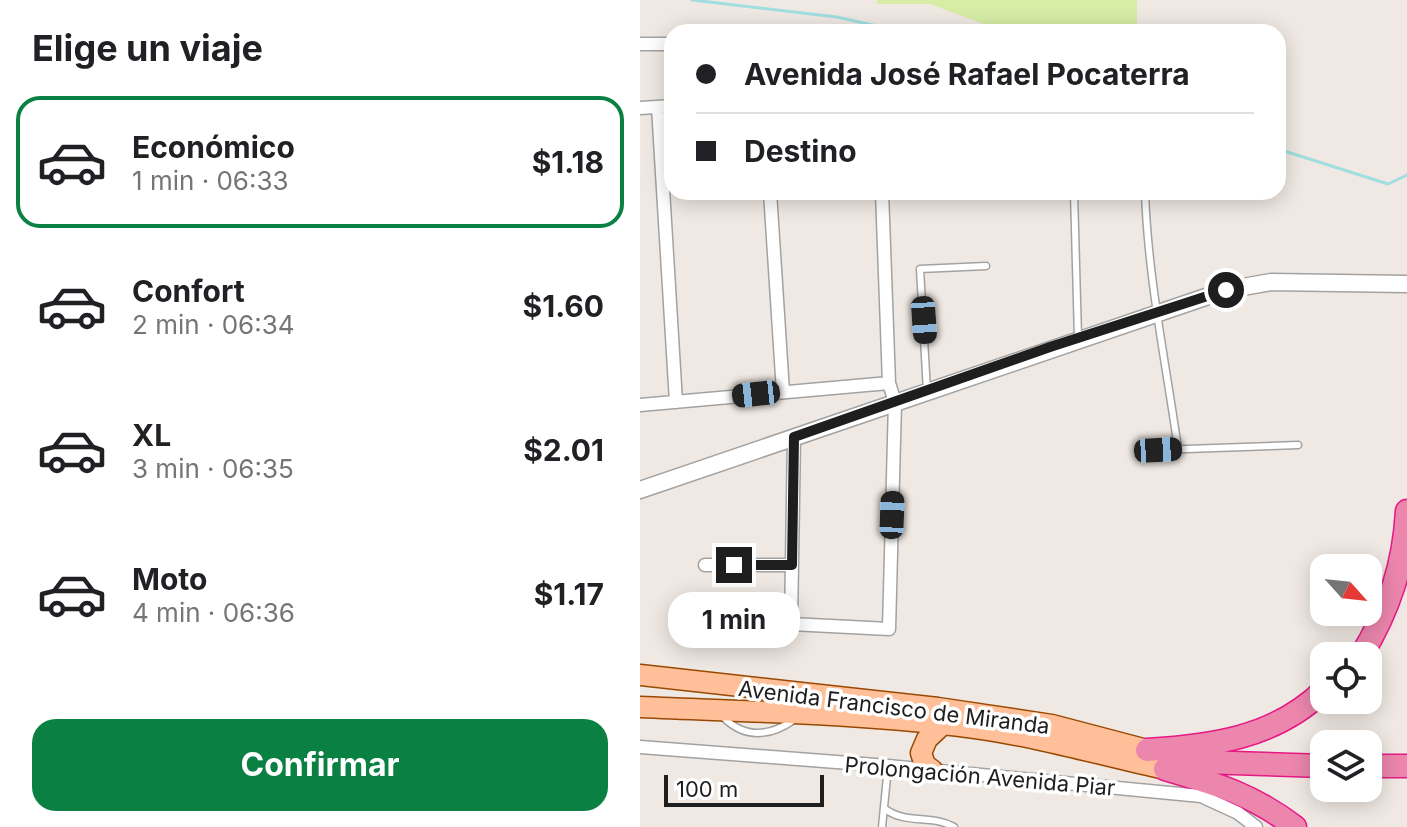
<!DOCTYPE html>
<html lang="es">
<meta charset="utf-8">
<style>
:root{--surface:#fff;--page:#f2f2f2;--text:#202124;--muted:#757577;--line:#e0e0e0;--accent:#0b8043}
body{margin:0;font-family:Inter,sans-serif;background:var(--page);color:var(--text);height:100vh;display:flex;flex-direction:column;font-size:30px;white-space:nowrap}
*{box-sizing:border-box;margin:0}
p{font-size:26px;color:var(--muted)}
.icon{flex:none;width:44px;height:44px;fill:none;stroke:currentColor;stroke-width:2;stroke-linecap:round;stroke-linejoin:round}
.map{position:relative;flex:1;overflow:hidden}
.panel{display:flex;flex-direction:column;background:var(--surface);width:640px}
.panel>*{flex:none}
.banner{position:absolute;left:24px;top:24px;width:622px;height:176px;border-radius:24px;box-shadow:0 4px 20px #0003;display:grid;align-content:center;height:176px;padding:0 32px;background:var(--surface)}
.needle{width:52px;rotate:117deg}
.buttons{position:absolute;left:670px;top:554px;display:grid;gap:16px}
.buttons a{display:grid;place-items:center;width:72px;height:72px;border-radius:16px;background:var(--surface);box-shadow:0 4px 20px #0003;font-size:40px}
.scale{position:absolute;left:24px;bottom:20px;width:160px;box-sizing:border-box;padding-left:8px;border:4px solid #1e1e1e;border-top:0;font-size:22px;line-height:28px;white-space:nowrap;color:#1e1e1e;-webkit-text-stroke:6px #fff;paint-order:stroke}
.end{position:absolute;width:36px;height:36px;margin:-18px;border:10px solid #1e1e1e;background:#fff;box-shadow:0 0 0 4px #fff}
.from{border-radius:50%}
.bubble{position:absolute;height:56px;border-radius:24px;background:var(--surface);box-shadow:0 4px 20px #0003;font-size:26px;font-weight:700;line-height:56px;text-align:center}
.car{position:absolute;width:24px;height:48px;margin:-24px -12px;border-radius:10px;box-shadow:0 0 6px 2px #0007;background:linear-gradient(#222 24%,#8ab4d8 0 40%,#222 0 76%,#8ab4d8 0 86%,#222 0)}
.banner b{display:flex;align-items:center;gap:28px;height:76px;font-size:30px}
.banner b+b{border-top:2px solid var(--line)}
.banner i{width:20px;height:20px;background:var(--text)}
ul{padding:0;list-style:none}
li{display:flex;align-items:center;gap:24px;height:132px;margin:0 16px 12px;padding:0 16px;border:4px solid transparent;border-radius:24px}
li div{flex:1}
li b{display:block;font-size:30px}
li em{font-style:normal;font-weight:700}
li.active{border-color:var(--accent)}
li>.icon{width:72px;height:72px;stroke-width:1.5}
h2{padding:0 32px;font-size:36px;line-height:96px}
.primary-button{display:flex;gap:16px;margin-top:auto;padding:16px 32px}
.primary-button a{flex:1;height:92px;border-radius:24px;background:var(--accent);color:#fff;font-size:32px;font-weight:700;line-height:92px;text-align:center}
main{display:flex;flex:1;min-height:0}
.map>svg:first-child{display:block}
</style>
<main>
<section class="panel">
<h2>Elige un viaje</h2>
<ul>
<li class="active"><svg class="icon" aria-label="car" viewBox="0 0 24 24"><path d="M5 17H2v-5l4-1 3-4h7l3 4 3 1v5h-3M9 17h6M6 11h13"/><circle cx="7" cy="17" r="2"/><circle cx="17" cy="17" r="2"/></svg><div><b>Económico</b><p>1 min · 06:33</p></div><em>$1.18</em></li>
<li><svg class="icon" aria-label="car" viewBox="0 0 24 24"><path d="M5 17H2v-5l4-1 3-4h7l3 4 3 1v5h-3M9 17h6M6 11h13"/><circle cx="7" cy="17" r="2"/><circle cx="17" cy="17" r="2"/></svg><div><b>Confort</b><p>2 min · 06:34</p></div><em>$1.60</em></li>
<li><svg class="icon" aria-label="car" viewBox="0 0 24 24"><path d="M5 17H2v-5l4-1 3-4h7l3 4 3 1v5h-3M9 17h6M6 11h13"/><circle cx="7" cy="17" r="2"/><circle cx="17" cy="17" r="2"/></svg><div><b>XL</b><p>3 min · 06:35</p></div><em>$2.01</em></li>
<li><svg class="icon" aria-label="car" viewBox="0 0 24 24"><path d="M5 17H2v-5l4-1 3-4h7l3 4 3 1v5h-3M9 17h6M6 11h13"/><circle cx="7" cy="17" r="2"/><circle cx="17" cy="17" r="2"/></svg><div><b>Moto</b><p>4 min · 06:36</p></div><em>$1.17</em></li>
</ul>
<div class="primary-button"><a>Confirmar</a></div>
</section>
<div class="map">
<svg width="767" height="827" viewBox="0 0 767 827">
<rect width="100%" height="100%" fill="#f0e9e3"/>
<path fill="#d7eda6" d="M237,0H497V32H365L290,4H237Z"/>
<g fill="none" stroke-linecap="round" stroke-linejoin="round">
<path stroke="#a1dee0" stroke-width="3" d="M52,0L197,17L264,32
M638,149L748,184L767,175"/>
<defs>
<path id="service" d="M434,192L438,338
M505,192C508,279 526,363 538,449
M287,391L280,269L346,266
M518,450L658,445
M83,717C105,739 130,737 155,719
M245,809C267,825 291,814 314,827
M242,827L248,767"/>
<path id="minor" d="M0,44H32
M18,107L36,402
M0,108L32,106
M130,192L143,392
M0,405L249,383
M154,437L151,624L249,629L255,402L249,383L242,192
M65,565H152
M0,747L248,766L561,796L598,813L616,827"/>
<path id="tertiary" d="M0,490L586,290L631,282L767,284"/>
<path id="primary" d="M0,675L298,708L412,725L507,750
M0,707C112,712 223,713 335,728C399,737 462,755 525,769
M292,770L285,765L281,753L287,739L302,725"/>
<path id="motorway" d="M721,656C749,610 764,565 767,511
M507,750C571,746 635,738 684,690
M531,755L562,762L684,766
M728,766H767
M525,769C576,784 612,794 655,827"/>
</defs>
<use href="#service" stroke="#a2a2a2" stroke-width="9"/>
<use href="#minor" stroke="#a2a2a2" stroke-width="15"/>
<use href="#tertiary" stroke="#a2a2a2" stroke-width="19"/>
<use href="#primary" stroke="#984800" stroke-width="23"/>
<use href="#motorway" stroke="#e51986" stroke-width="25"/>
<use href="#service" stroke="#fff" stroke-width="6"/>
<use href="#minor" stroke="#fff" stroke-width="12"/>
<use href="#tertiary" stroke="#fff" stroke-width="16"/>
<use href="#primary" stroke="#ffbf99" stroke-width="20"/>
<use href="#motorway" stroke="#ec86ad" stroke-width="22"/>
</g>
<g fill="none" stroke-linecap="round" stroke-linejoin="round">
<path stroke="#1e1e1e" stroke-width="10" d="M94,565H152L154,437L410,347L586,290"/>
</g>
<g text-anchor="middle" stroke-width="7" stroke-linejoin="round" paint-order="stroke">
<g font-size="22" fill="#1e1e1e" stroke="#fff">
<text transform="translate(254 707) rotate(7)" y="8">Avenida Francisco de Miranda</text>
<text transform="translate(340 776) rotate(5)" y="8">Prolongación Avenida Piar</text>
</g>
</g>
</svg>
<div class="buttons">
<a><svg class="needle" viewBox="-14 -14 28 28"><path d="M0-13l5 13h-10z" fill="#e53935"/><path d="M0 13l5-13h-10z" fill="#757577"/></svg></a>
<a><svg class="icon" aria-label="locate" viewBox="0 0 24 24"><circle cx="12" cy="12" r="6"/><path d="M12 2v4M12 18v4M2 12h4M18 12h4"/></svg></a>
<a><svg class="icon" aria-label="layers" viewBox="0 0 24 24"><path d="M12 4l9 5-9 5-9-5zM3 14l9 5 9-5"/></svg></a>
</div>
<div class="scale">100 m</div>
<i class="end from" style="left:586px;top:290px"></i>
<i class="end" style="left:94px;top:565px"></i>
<div class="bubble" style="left:28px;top:592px;width:132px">1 min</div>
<i class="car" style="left:284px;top:320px;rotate:176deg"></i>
<i class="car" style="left:116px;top:394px;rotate:264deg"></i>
<i class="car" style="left:518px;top:450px;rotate:87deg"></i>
<i class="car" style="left:252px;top:515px;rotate:2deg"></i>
<div class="banner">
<b><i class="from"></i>Avenida José Rafael Pocaterra</b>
<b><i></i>Destino</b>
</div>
</div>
</main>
